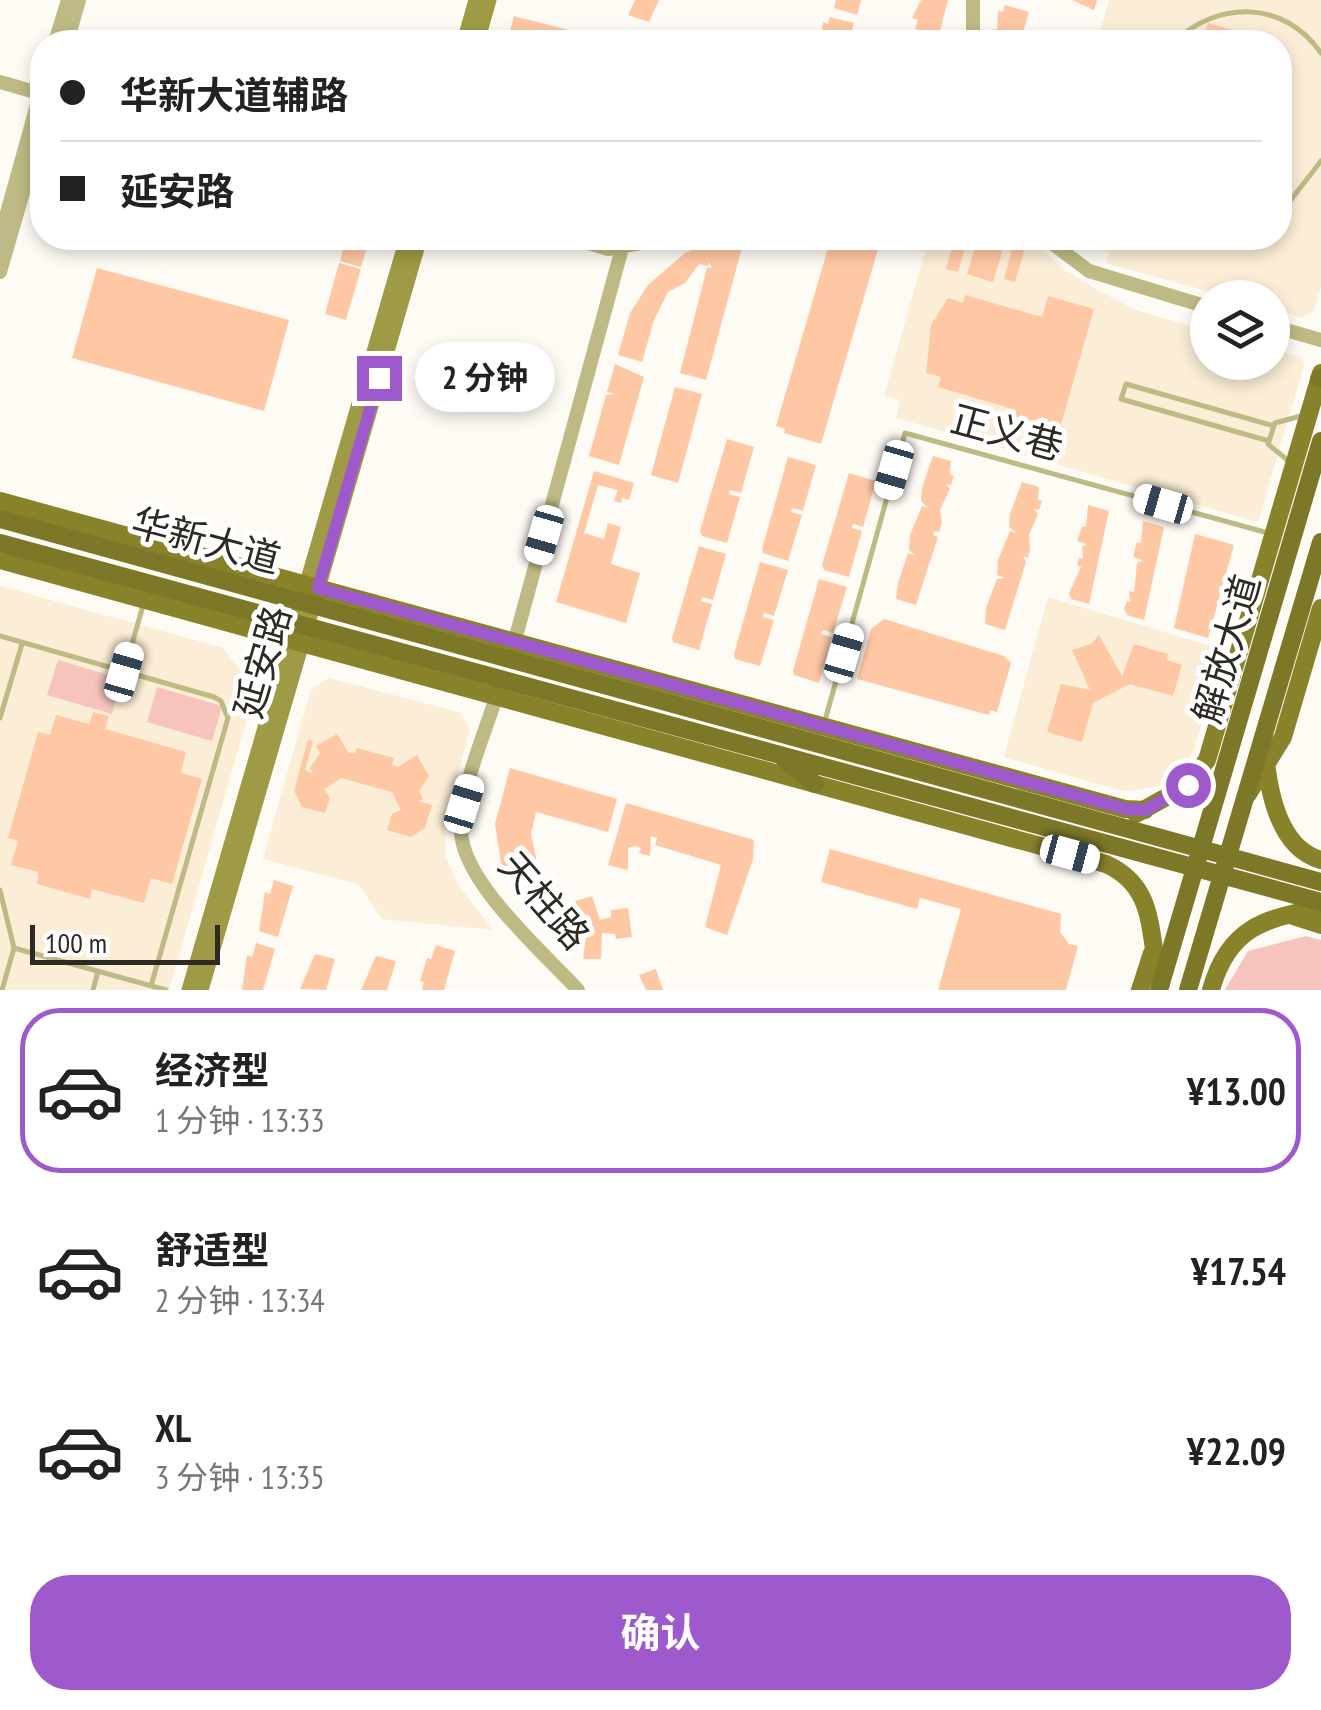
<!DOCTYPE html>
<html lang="zh">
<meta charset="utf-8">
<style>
:root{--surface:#fff;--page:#f2f2f2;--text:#222;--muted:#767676;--line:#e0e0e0;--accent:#9e59cd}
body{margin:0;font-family:"PT Sans Narrow","Noto Sans SC",sans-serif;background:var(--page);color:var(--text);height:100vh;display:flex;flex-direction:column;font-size:38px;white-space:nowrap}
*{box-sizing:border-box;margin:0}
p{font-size:32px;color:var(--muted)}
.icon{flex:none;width:55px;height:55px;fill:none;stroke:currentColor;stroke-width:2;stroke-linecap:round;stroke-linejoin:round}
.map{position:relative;height:990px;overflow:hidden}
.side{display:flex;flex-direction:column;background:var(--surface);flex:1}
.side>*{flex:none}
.banner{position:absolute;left:30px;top:30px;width:1262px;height:220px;border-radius:40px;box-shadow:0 5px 15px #0003;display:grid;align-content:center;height:220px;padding:0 30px;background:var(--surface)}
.controls{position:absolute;left:1190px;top:280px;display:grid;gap:20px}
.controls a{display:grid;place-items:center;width:100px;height:100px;border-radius:50%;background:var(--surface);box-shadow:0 5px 15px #0003;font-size:50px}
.scale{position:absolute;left:30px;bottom:25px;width:190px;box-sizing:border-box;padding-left:10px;border:5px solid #2d2923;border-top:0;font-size:28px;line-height:35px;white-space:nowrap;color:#2d2923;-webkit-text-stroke:8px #fff;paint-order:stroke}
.end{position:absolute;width:45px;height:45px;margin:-22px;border:12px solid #9e59cd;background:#fff;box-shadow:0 0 0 5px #fff}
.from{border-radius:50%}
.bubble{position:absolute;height:70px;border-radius:35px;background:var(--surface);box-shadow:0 5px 15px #0003;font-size:32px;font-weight:700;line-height:70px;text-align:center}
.car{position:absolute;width:30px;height:60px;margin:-30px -15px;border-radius:12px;box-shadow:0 0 8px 2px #0007;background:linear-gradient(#fff 24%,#345 0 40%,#fff 0 76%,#345 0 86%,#fff 0)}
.banner b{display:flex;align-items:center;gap:35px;height:95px;font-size:38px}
.banner b+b{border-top:2px solid var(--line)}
.banner i{width:25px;height:25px;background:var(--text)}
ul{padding:18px 0 0;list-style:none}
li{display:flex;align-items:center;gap:30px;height:165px;margin:0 20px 15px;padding:0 10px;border:5px solid transparent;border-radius:40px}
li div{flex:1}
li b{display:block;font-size:38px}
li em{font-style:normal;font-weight:700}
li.current{border-color:var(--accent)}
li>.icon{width:90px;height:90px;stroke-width:1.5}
.cta{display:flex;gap:20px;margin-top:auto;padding:20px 30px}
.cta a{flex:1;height:115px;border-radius:40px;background:var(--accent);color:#fff;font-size:40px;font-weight:700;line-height:115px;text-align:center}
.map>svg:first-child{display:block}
</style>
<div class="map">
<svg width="1321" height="990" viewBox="0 0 1321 990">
<rect width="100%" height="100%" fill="#fefaf4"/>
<path fill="#fbedd6" d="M1109,0H1321V287L1314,310L1302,318L1273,309L1272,298L1229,297L1106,263L1113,238H1280V42H1097Z
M929,238H1036L1040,248L1065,270L1101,292L1133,309L1207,331L1208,362H1272L1273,349L1301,357L1304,365L1258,522L896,418L900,400L884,396Z
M0,586L223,648L239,668L248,715L169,990H0Z
M1048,597L1224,650L1194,749L1185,765L1156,787L1122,791L1004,757Z
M328,678L459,712L470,729L446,819L445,856L459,886L493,930L382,919L358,884L263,859L311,690Z"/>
<path fill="#f6c4bd" d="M58,660L122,679L112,714L47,695Z
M157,687L222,706L212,741L147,722Z
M1306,936L1321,940V990H1225L1248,951Z"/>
<path fill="#ffc8a5" d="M635,0H659L649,22L628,15Z
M836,0H861L857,15L834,8Z
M921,0H948L939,35L915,29L918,20L912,18Z
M1072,0H1097L1094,10Z
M1005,5L1029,12L1020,42L990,41L993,29L997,30L998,11L1003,12Z
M514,16L612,41L611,42H507Z
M830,17L854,23L849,42H821L823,22L828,24Z
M1208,23L1271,41V42H1203Z
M346,238H370L361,267L340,261Z
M831,238L881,239L821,444L784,433L785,429L776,426Z
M955,238H968L958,272L946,269Z
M978,238L1005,243L993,282L967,274Z
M716,241L743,244L706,380L680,373L707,268H712L709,262L708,266L699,264L685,283L668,292L654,320L642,362L618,355L630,313L648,285L685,253Z
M1013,245L1025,248L1015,282L1004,279Z
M339,263L361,269L346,320L325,314Z
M97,268L289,320L264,411L72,358Z
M965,295L1042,317L1048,296L1094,309L1056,442L1010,429L1016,410L938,387L941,377L926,373L931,325L948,298L963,303Z
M615,364L644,377L619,465L589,456L606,395L615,394L607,392Z
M675,387L702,394L678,483L651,475Z
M727,439L754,447L741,493L730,490L729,494L740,497L727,543L702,536L700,531Z
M933,456L951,461L950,474L954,476L951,485L946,484L950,489L940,510L942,523L939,532L934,531L933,535L938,537L916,605L896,599L898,583L908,553L916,556L909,550L910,535L922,506L928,508L921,501L922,488Z
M788,457L816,465L803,511L792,508L791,512L802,515L788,561L763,553L762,549Z
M594,471L634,483L629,500L622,498L621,503L614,501L618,490L598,485L584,533L604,539L608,523L621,527L611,564L640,573L626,623L556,602Z
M849,473L876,481L863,527L853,524L852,528L862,531L849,577L824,570L822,565Z
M1022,482L1039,487L1038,500L1042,501L1039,510L1034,509L1038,514L1029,535L1030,549L1028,558L1023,556L1026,562L1005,630L985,624L986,608L997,579L1005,578L997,575L998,560L1010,531L1017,533L1009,527L1010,514Z
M1088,505L1109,511L1089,604L1071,599L1069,593L1081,567L1077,565L1079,558L1083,559L1082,547L1087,544L1077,541L1082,526L1086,527Z
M1143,521L1164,527L1144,620L1127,615L1124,609L1127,601L1130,602L1129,591L1134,592L1137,563L1143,560L1133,557L1137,542L1141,543Z
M1195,534L1234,545L1208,638L1174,628Z
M699,546L726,554L713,600L702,597L701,601L712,604L699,650L673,642L672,638Z
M760,562L788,570L774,616L764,613L763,617L774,620L760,666L735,659L734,654Z
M819,579L847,587L833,633L823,630L821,634L832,637L819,683L794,675L793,671Z
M884,619L1004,656L1011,663L997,712L990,710L989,715L857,679L871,629Z
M1099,635L1122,676L1134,644L1168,654L1167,660L1182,665L1173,696L1130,684L1093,703L1082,742L1047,732L1061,684L1090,690L1072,650L1091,644Z
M93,712L109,716L105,729L186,752L181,773L202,779L172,884L151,878L144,903L92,889L90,899L37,884L38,872L11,865L18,841L8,838L38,732L50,735L56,715L89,724Z
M337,734L348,752L355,754L357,748L394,758L392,765L398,767L417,755L429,776L419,791L423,799L419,801L432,805L425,828L411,837L387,830L392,814L401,810L392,792L341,778L324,789L330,798L325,813L302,807L294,791L308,740L313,741L305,770L313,773L310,768L320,753L316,746Z
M510,768L617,799L608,832L536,812L531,834L537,862L502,869L495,824Z
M626,803L754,840L753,859L727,935L705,927L721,865L655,845L657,838L651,836L650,856L639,853L641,848L635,846L628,848V870L608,865Z
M830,849L1061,914L1060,932L1069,944L1078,946L1066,990H938L961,909L920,898L917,909L821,882Z
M274,880L293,886L278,937L259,931L265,892L270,894Z
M592,896L600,920L611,917V910L628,908L632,937L616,939L615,934L602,933L601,959H583L587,929L575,901Z
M256,943L275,949L263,990H242L247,955L252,957Z
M436,945L455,951L444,990H422L424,982L420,981L427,958L431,959Z
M315,954L335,959L326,990L300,989Z
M376,956L396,961L387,990H361Z
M656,969L663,990H646L639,975Z"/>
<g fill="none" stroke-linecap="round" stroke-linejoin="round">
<path stroke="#bdba85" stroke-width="5" d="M1174,42C1218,0 1284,0 1321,53
M1280,214L1321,161
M1208,238H1239
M1269,441L1121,399L1126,384L1274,426
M1291,463L1268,444L1275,423L1301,416
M0,636L214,697L221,701L228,718L151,986
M124,672L144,602
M0,718L22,644
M824,724L905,433L1268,533
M0,890L14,948L2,990
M14,948L166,990
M93,990L98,971"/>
<path stroke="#bdba85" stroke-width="14" d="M973,0V42
M55,42L68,0
M67,42L79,0
M0,82L42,94
M0,238L42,87
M572,238L608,249L667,238
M1045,238L1089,271L1208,307
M0,272L42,127
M1272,326L1321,340
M512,651L624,241
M499,688C486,732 461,784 461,830C461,881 544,953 578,990"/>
<path stroke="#9f9a45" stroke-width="15" d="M464,42L476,0
M477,42L489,0
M189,990L407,238
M201,990L420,238"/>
<path stroke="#88822b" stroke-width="18" d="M0,501L1125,809L1145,810
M0,560L1106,864C1159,888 1147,937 1161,984
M1266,762C1270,798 1281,849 1321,860
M1248,794L1283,737L1321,608
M1136,814L1188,785L1207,760L1321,373
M1290,915L1321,925
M1140,990L1152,953
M1211,990C1228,928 1264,918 1321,908"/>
<path stroke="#7d7827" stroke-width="18" d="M1319,379L1321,377
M0,519L1321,882
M0,543L1321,902
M784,759L815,784
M1159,990L1321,441
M1188,990L1321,542"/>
</g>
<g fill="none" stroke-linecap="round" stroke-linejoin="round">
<path stroke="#9e59cd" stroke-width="12" d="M379,378L318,588L1126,809L1146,810L1188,785"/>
</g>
<g text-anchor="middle" stroke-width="10" stroke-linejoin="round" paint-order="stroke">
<g font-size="38" fill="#2d2923" stroke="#fff">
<text transform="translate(1007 433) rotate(15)" y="13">正义巷</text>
<text transform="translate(206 541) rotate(15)" y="13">华新大道</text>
<text transform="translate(1227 649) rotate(-74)" y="13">解放大道</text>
<text transform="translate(263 662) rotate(-74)" y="13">延安路</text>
<text transform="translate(544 901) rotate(49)" y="13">天柱路</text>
</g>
</g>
</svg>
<div class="controls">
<a><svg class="icon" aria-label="layers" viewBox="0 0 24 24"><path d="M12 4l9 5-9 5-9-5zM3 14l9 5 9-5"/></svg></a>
</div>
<div class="scale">100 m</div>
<i class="end from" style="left:1188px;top:785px"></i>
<i class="end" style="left:379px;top:378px"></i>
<div class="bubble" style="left:415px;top:342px;width:140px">2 分钟</div>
<i class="car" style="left:894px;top:470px;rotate:196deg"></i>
<i class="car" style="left:1163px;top:504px;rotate:286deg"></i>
<i class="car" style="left:544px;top:535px;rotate:196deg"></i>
<i class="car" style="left:844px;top:653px;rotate:16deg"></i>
<i class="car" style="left:124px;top:672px;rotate:16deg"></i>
<i class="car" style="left:464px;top:804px;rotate:17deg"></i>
<i class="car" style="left:1070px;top:854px;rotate:105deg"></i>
<div class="banner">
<b><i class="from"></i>华新大道辅路</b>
<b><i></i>延安路</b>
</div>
</div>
<section class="side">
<ul>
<li class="current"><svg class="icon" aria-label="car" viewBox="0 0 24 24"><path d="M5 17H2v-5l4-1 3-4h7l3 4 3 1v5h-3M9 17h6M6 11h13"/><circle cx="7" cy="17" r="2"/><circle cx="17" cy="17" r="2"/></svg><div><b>经济型</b><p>1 分钟 · 13:33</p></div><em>¥13.00</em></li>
<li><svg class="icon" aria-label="car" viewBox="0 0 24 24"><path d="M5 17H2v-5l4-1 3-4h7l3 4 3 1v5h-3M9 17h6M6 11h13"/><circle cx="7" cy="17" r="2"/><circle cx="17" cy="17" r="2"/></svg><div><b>舒适型</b><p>2 分钟 · 13:34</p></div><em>¥17.54</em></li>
<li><svg class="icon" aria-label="car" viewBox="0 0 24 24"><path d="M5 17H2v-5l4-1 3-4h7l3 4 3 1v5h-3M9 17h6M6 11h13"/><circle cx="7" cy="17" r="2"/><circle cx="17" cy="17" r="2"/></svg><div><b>XL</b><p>3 分钟 · 13:35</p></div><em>¥22.09</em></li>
</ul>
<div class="cta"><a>确认</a></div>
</section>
